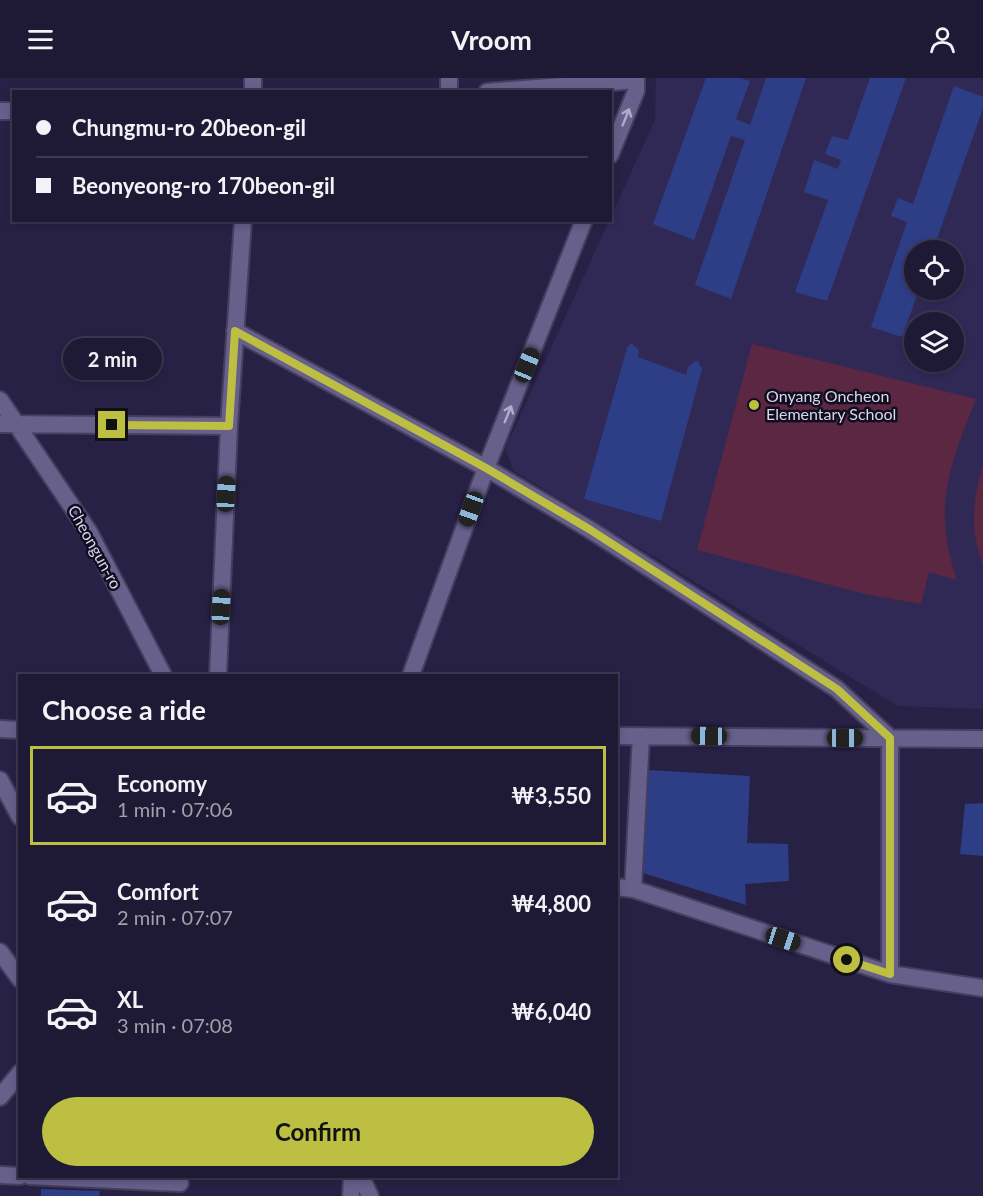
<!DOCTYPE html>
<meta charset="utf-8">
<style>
:root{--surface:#1e1934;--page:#26223c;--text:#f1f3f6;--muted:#a1a0ac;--line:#3c384f;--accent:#bdbf43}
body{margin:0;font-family:Lato,sans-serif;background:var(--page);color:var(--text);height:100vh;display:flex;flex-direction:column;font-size:22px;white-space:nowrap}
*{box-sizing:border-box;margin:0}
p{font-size:20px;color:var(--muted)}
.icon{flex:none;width:33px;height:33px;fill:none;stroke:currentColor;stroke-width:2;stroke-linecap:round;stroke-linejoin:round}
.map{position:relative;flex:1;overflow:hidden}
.panel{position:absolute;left:18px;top:596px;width:600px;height:504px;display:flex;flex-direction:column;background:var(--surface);border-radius:0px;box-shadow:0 3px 9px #0003,0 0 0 2px var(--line)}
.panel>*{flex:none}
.top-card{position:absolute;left:12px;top:12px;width:600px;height:132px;border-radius:0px;box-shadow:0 3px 9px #0003,0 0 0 2px var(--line);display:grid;align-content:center;height:132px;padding:0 24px;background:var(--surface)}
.tools{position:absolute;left:904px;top:162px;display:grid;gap:12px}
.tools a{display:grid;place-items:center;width:60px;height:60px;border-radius:50%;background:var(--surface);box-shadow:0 3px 9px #0003,0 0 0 2px var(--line);font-size:30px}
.end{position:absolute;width:27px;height:27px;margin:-14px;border:8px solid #bdbf43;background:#111;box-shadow:0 0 0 3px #111}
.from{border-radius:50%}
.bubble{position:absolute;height:42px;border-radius:21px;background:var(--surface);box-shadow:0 3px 9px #0003,0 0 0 2px var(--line);font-size:20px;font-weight:700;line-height:42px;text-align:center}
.car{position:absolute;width:18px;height:36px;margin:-18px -9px;border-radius:8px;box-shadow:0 0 4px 2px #0007;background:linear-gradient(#222 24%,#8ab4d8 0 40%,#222 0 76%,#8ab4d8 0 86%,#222 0)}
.top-card b{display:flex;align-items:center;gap:21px;height:57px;font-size:22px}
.top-card b+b{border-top:2px solid var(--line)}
.top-card i{width:15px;height:15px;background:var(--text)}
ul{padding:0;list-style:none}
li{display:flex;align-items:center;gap:18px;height:99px;margin:0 12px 9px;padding:0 12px;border:3px solid transparent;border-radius:0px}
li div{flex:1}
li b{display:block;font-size:22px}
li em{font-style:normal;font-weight:700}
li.current{border-color:var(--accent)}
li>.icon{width:54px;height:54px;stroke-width:1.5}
h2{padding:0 24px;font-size:27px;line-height:72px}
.action{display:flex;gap:12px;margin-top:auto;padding:12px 24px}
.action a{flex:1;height:69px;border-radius:36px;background:var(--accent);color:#111;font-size:24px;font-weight:700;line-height:69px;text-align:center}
header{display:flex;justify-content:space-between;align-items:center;height:78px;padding:0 24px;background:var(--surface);font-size:27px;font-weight:700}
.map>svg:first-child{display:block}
</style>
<header><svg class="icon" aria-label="menu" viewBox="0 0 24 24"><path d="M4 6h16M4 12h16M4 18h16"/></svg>Vroom<svg class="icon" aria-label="person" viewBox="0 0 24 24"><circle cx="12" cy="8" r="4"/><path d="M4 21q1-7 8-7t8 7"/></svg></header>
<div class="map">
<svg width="983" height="1118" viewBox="0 0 983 1118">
<rect width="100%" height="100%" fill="#282146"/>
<path fill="#312955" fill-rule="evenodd" d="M656,0H983V631L898,628L514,393L505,371L655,42ZM915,172H954V212H915ZM915,244H954V284H915Z"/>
<path fill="#5b2742" d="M752,266L976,321C949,389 932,429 957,502L929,494L921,526L865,516L697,472Z
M983,387V487C969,449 973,424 983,387Z"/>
<path fill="#2d3e86" d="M706,0H740L750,3L736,41L750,47L766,0H806L731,221L695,207L745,62L731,58L694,162L653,146Z
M870,0H906L827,223L795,214L828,122L804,114L814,82L838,91L841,82L825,76L832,58L848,62Z
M954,8L983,19V30L933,172H915V212H919L902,259L871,249L907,144L891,138L898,120L913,126Z
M631,265L639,272L638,279L686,297L688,289L695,283H698L702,291L661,443L584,421L627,270Z
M647,692L750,698L747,765L788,766L789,803L745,806L746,827L640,794Z
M983,725V778L960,776L965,726Z
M41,1111L100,1113L99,1118H41Z"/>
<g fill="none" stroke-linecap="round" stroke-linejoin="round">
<defs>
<path id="street" d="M449,0V14
M253,14V0
M487,14L636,2
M0,33H14
M610,77L636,13V0
M235,253L486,390L589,451L837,611L890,660V896
M0,322L89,454L163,597
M0,346L229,348
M218,597L229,348L243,142
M411,597L486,390L584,142
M0,651L20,652
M616,658L983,661
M0,702L20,739
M616,809L633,811L890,896L983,910
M633,811L641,658
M0,874L20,901
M0,1019L20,995
M0,1097L20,1098
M30,1098L180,1105
M361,1098L370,1118
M351,1118L352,1098"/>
</defs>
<use href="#street" stroke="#453e5e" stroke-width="20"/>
<use href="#street" stroke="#66608b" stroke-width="16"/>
</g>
<defs><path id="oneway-shaft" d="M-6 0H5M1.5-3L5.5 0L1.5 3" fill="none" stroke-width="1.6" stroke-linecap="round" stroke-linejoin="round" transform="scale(1.5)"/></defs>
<g stroke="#b0adcb">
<use href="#oneway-shaft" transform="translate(626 39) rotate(-68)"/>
<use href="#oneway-shaft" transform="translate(508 336) rotate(-68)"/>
</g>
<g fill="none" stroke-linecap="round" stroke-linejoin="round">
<path stroke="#bdbf43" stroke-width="8" d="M112,347L229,348L235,253L486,390L589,451L837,611L890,660V896L847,882"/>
</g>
<circle fill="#bdbf43" stroke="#100e1e" stroke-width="2" cx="754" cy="327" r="6"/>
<g text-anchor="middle" stroke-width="5" stroke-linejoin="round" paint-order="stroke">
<g font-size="16" fill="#d8d6ee" stroke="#100e1e" text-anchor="start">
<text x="766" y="324">Onyang Oncheon<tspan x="766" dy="18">Elementary School</tspan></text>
</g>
<g font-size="16" fill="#d8d6ee" stroke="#100e1e">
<text transform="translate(95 469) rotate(61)" y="6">Cheongun-ro</text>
</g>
</g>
</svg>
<div class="tools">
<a><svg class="icon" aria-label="locate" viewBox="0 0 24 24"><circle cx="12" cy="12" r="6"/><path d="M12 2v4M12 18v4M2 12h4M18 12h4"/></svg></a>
<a><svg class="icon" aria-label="layers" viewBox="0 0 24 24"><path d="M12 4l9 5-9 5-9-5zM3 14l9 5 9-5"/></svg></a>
</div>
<i class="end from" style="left:847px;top:882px"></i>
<i class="end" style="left:112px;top:347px"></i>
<div class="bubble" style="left:63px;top:260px;width:99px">2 min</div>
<i class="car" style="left:527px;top:287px;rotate:22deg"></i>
<i class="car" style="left:226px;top:416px;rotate:3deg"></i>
<i class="car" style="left:471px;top:431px;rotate:200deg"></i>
<i class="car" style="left:221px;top:529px;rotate:3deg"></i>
<i class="car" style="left:709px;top:658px;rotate:271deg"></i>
<i class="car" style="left:845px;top:660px;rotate:90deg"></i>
<i class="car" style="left:783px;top:861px;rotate:108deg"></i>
<div class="top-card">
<b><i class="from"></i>Chungmu-ro 20beon-gil</b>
<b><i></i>Beonyeong-ro 170beon-gil</b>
</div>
<section class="panel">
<h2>Choose a ride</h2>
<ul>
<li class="current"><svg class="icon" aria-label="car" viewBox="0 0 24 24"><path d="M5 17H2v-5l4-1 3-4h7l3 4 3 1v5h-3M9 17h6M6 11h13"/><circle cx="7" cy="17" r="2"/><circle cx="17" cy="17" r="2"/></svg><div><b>Economy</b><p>1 min · 07:06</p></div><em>₩3,550</em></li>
<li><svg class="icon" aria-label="car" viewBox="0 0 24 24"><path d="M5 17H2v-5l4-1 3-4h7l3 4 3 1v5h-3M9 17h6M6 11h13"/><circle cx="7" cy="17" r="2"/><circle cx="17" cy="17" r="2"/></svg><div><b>Comfort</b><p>2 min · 07:07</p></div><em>₩4,800</em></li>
<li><svg class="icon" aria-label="car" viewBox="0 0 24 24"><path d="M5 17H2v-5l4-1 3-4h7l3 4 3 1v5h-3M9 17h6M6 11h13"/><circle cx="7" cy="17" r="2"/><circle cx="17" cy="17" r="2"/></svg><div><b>XL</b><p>3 min · 07:08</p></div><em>₩6,040</em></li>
</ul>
<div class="action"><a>Confirm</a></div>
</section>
</div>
